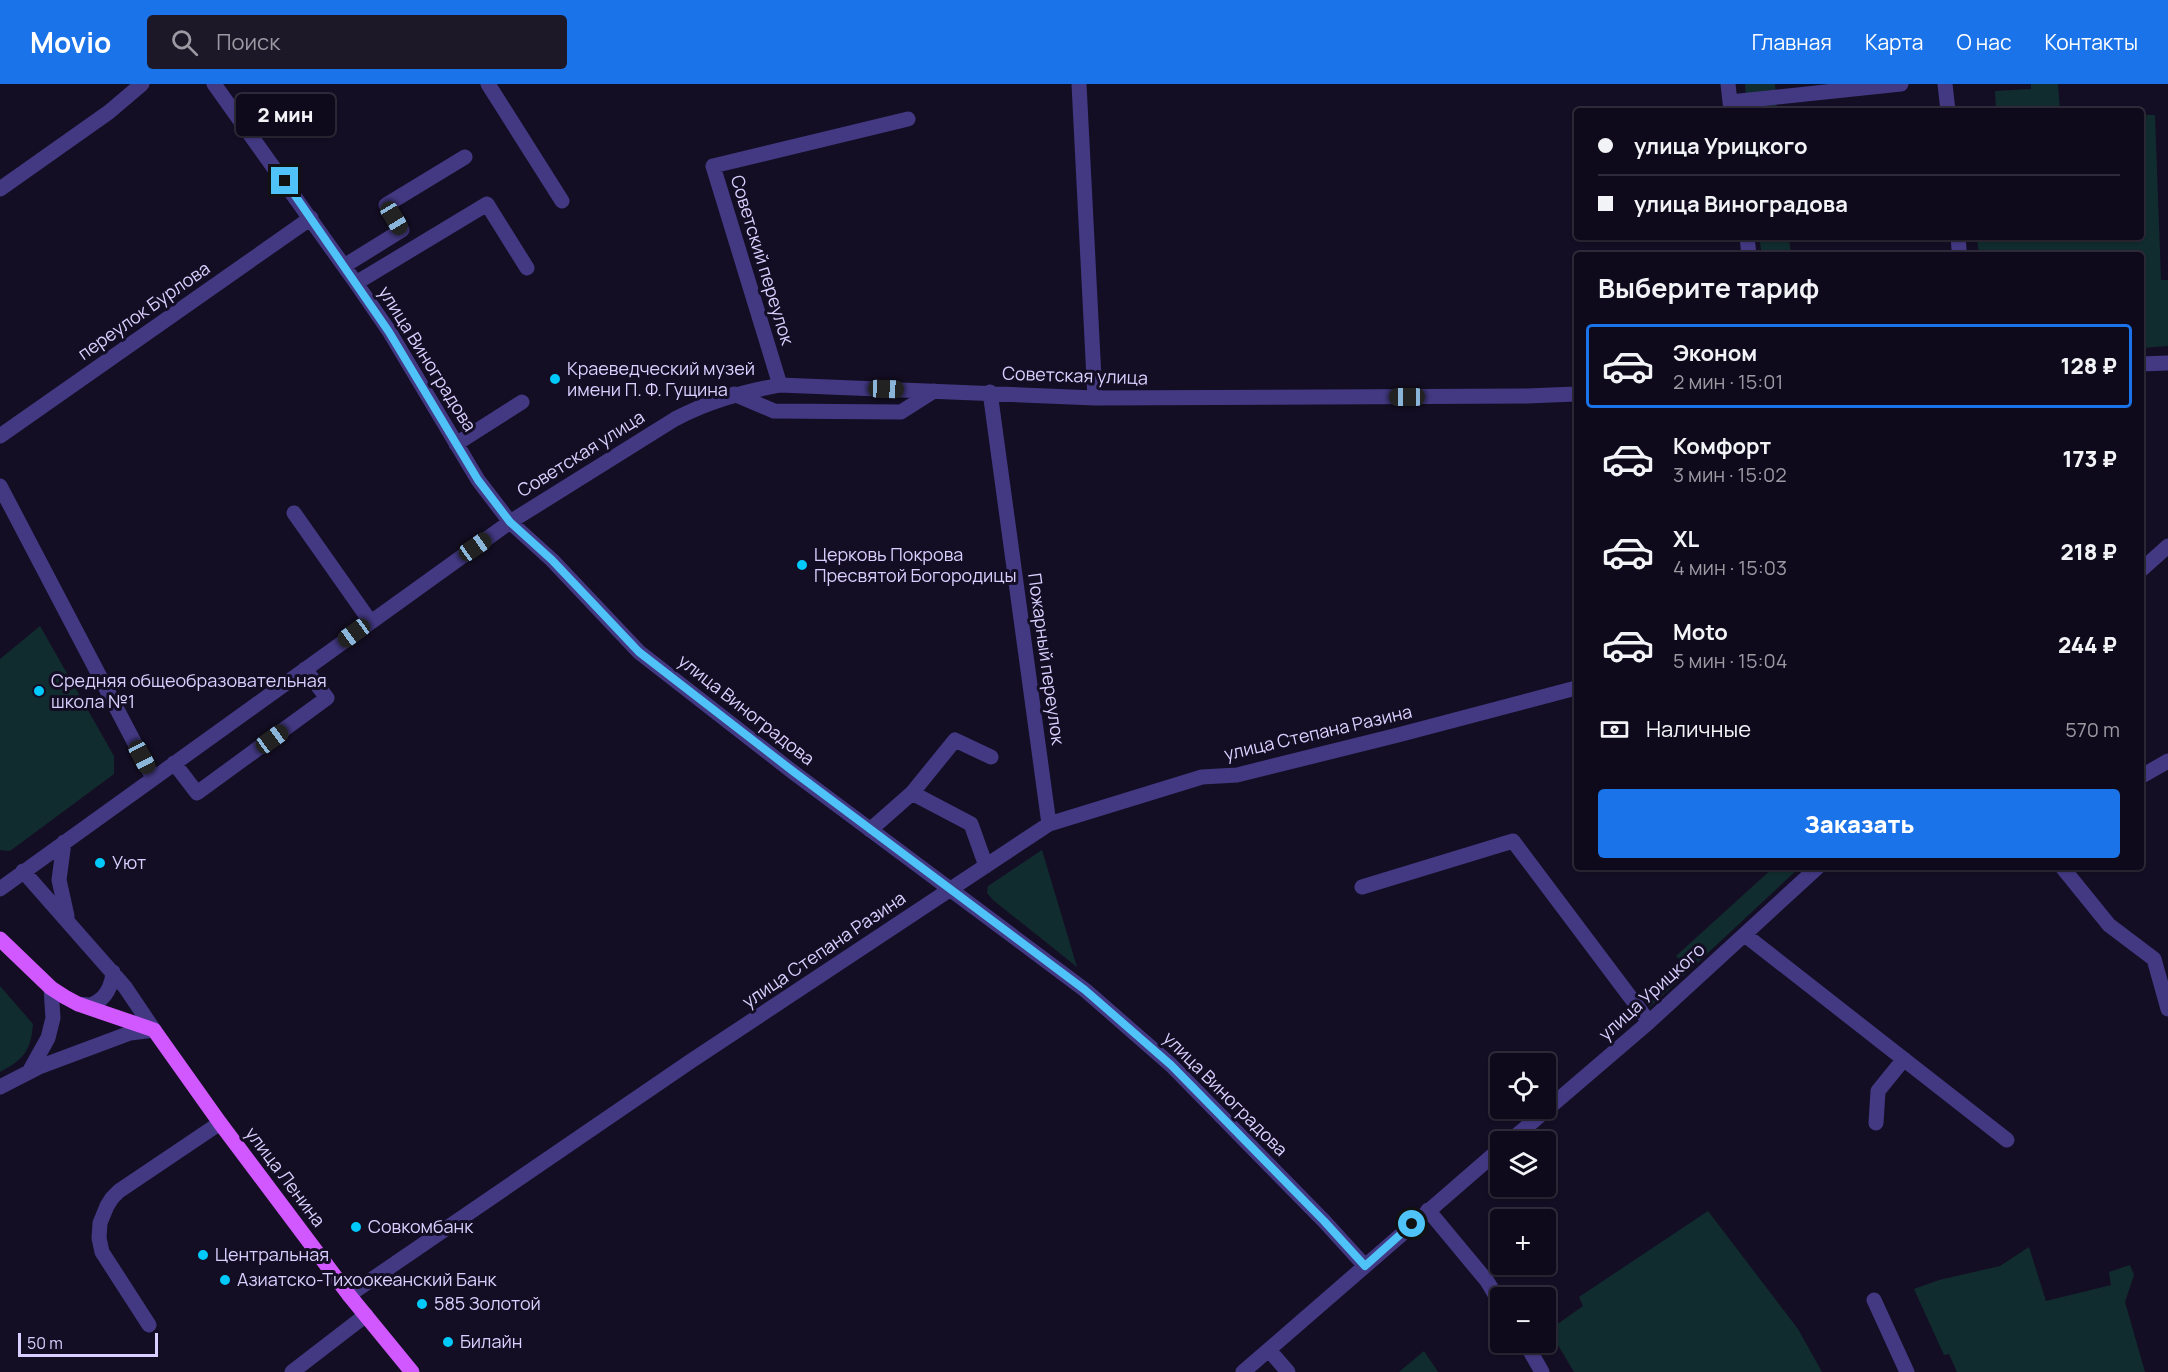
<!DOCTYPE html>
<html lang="ru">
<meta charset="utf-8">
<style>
:root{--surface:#0f0a1b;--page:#1d1828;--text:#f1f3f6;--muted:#9b9aa3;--line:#2f2b3a;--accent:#1a73e8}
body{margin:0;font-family:Manrope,sans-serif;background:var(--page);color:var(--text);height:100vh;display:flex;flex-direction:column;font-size:22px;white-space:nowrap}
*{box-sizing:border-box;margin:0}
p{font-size:20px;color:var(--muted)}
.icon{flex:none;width:33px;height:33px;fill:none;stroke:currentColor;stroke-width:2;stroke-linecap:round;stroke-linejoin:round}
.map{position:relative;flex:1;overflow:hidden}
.sheet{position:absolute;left:1574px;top:168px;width:570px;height:618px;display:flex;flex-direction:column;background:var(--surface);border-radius:6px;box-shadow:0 2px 4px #0004,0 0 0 2px var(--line)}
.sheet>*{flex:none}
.hud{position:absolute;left:1574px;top:24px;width:570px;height:132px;border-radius:6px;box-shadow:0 2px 4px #0004,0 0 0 2px var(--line);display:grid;align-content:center;height:132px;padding:0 24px;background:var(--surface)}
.fabs{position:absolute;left:1490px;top:969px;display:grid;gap:12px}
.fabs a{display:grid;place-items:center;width:66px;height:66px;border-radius:6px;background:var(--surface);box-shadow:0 2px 4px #0004,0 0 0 2px var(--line);font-size:30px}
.scale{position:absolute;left:18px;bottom:15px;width:140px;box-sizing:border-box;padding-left:6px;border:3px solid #dad0ff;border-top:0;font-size:16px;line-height:21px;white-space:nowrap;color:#dad0ff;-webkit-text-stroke:4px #140e24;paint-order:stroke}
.end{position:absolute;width:27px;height:27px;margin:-14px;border:8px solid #4fc3f7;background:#111;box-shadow:0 0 0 3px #111}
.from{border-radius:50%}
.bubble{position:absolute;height:42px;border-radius:6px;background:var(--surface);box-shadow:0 2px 4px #0004,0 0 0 2px var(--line);font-size:20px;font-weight:800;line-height:42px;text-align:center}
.car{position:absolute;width:18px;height:36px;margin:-18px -9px;border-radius:8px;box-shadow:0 0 4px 2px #0007;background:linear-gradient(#222 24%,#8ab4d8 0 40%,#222 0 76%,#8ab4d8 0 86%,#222 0)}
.hud b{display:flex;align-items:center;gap:21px;height:57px;font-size:22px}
.hud b+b{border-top:2px solid var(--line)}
.hud i{width:15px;height:15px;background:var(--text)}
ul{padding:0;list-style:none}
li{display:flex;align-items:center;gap:18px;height:84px;margin:0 12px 9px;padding:0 12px;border:3px solid transparent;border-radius:6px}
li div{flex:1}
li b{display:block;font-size:22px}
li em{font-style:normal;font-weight:800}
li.active{border-color:var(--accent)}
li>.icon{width:54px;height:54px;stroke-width:1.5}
h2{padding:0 24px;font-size:27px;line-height:72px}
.pay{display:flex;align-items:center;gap:15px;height:66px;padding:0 24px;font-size:22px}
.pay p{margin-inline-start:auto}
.action{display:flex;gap:12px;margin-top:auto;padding:12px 24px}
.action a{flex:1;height:69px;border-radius:6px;background:var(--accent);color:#fff;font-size:24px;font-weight:800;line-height:69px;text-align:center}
header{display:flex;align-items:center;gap:36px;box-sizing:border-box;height:84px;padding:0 30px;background:var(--accent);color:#fff}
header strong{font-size:28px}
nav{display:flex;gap:33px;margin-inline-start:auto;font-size:21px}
.search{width:420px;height:54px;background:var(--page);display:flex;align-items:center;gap:15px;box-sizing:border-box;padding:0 21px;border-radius:6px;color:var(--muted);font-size:22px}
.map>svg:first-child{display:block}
</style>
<header>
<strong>Movio</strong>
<div class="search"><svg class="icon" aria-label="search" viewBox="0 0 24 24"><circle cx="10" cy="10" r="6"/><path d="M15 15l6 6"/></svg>Поиск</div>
<nav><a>Главная</a><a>Карта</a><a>О нас</a><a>Контакты</a></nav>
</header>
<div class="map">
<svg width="2168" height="1288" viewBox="0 0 2168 1288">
<rect width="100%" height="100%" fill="#140e24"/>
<path fill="#112c2e" d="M1745,0H1775L1777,27H1747Z
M2031,0H2058L2060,27H1996L1995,7L2031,5Z
M2141,31H2155L2161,196H2168V262L2141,264L2140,171H1979L1977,153H2140Z
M1759,153H1789L1791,171H1762Z
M40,542L114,672V690L10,767L0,766V575Z
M1042,766L1077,883L993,816L987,809L988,802Z
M1774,783H1800L1650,923L1643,915L1682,878L1676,872Z
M0,902L33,940C31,967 23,976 0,988Z
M1708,1127L1798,1245L1822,1288H1574L1549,1246L1583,1222L1579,1213Z
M2029,1163L2046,1217L2111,1201L2109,1188L2130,1181L2134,1191L2125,1218L2145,1288H1957L1949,1270L1944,1271L1914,1205L1939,1196L2000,1182Z
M1424,1267L1438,1288H1399Z"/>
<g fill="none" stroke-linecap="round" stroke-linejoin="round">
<path stroke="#433983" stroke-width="15" d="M214,0L356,199L389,247L478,396L510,438L552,476L639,568L793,688L1085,906L1171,981L1324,1137L1365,1182
M488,0L562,117
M1079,0L1095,314
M1728,0L1731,27
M1945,0L1948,27
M1730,18L1901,0
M0,105L109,28L142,0
M1747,153L1749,171
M1958,153L1959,165
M344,182L402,146L386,121L465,73
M356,199L487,120L527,184
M2140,280L2168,279
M780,301L713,82L908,35
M990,308L1049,740
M734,310L774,327L901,328L934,307
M0,352L311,134
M456,360L522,318
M0,402L153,694
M294,429L370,537
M2140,487L2168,462
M174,679L197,709L327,614L305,585
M2140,693L2168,677
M912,709L955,656L991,673
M870,746L912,709L971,740L986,782
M64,758L59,796L67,832
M2062,783L2109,841L2154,875L2168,925
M1362,803L1513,757L1649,938
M0,805L510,438L675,335C709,317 743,308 780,301L1095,314L1527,312L1576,310
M1745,851L2007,1056
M78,920C82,920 89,922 93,920C106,915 112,901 113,888
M29,988L48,954L53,934L51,904
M0,1003L39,983L130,949L154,946L125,903L23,787
M1876,1039L1878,1007L1904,975
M1509,1058L1649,938L1818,783
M1428,1126L1487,1197L1500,1219
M349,1211L691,977L1049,740L1202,693L1237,691L1398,651L1576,604
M1874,1216L1907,1288
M149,1241L102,1168L99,1154L100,1139L107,1122L112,1114L119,1107L220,1039
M1525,1258L1542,1288
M1269,1266L1288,1288
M292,1288L366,1231
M1243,1288L1500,1065"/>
<path stroke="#d157ff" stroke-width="15" d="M0,855L51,904L65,913L78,920L154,946L220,1039L349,1211L412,1288"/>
</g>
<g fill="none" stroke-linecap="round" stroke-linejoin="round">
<path stroke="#4fc3f7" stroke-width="8" d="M285,97L389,248L478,396L510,438L552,476L639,568L794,688L1085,906L1171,981L1324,1137L1365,1182L1412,1140"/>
</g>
<g fill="#00c9fb" stroke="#140e24" stroke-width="2">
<circle cx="555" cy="295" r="6"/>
<circle cx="802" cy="481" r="6"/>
<circle cx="39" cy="607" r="6"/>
<circle cx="100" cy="779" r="6"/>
<circle cx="356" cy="1143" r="6"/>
<circle cx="203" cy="1171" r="6"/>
<circle cx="225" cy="1196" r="6"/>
<circle cx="422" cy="1220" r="6"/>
<circle cx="448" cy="1258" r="6"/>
</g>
<g text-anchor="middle" stroke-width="6" stroke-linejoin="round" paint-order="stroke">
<g font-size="18" fill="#dad0ff" stroke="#140e24">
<text transform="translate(762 176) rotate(73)" y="6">Советский переулок</text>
<text transform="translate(144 227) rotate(-35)" y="6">переулок Бурлова</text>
<text transform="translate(427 275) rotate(58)" y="6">улица Виноградова</text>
<text transform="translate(1075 292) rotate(2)" y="6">Советская улица</text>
<text transform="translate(581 370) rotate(-32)" y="6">Советская улица</text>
<text transform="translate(1046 575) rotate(82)" y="6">Пожарный переулок</text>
<text transform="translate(746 626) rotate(38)" y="6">улица Виноградова</text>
<text transform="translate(1318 649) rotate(-13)" y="6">улица Степана Разина</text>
<text transform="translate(824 866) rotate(-34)" y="6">улица Степана Разина</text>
<text transform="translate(1652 908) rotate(-42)" y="6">улица Урицкого</text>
<text transform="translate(1225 1010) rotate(45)" y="6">улица Виноградова</text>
<text transform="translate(285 1093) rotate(53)" y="6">улица Ленина</text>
</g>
<g font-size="18" fill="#dad0ff" stroke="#140e24" text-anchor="start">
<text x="567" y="291">Краеведческий музей<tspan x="567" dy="21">имени П. Ф. Гущина</tspan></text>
<text x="814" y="477">Церковь Покрова<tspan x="814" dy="21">Пресвятой Богородицы</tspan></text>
<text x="51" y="603">Средняя общеобразовательная<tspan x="51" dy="21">школа №1</tspan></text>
<text x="112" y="785">Уют</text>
<text x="368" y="1149">Совкомбанк</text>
<text x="215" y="1177">Центральная</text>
<text x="237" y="1202">Азиатско-Тихоокеанский Банк</text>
<text x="434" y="1226">585 Золотой</text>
<text x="460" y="1264">Билайн</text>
</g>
</g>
</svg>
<div class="fabs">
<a><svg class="icon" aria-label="locate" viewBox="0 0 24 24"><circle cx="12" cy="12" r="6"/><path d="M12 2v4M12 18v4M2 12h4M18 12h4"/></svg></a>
<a><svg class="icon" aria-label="layers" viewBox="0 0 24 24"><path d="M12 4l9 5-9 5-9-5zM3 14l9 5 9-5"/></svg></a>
<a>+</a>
<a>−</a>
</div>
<div class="scale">50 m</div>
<i class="end from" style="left:1412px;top:1140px"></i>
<i class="end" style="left:285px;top:97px"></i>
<div class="bubble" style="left:236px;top:10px;width:99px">2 мин</div>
<i class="car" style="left:394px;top:134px;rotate:149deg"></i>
<i class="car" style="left:886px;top:305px;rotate:92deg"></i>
<i class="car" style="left:1407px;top:313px;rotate:270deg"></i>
<i class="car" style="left:475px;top:463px;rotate:55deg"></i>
<i class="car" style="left:354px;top:549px;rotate:234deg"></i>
<i class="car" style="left:272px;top:655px;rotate:54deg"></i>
<i class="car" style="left:142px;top:673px;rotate:152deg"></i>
<div class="hud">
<b><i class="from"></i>улица Урицкого</b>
<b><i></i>улица Виноградова</b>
</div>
<section class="sheet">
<h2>Выберите тариф</h2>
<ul>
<li class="active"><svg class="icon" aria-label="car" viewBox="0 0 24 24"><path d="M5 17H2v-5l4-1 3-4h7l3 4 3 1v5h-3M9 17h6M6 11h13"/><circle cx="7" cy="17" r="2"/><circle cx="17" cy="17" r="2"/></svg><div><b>Эконом</b><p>2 мин · 15:01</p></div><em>128 ₽</em></li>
<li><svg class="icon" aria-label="car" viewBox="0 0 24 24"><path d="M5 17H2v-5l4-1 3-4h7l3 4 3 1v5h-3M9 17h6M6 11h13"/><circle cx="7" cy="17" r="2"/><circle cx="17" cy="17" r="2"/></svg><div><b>Комфорт</b><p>3 мин · 15:02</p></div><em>173 ₽</em></li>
<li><svg class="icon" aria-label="car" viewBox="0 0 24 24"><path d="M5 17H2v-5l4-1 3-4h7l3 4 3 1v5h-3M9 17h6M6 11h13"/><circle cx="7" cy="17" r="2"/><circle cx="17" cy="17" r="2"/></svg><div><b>XL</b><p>4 мин · 15:03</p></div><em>218 ₽</em></li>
<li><svg class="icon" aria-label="car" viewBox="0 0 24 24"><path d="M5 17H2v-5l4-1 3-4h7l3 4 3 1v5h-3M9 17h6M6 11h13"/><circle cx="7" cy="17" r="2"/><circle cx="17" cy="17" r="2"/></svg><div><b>Moto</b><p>5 мин · 15:04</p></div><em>244 ₽</em></li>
</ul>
<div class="pay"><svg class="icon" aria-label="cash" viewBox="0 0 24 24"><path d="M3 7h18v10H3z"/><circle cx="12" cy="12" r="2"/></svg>Наличные<p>570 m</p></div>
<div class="action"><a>Заказать</a></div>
</section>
</div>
